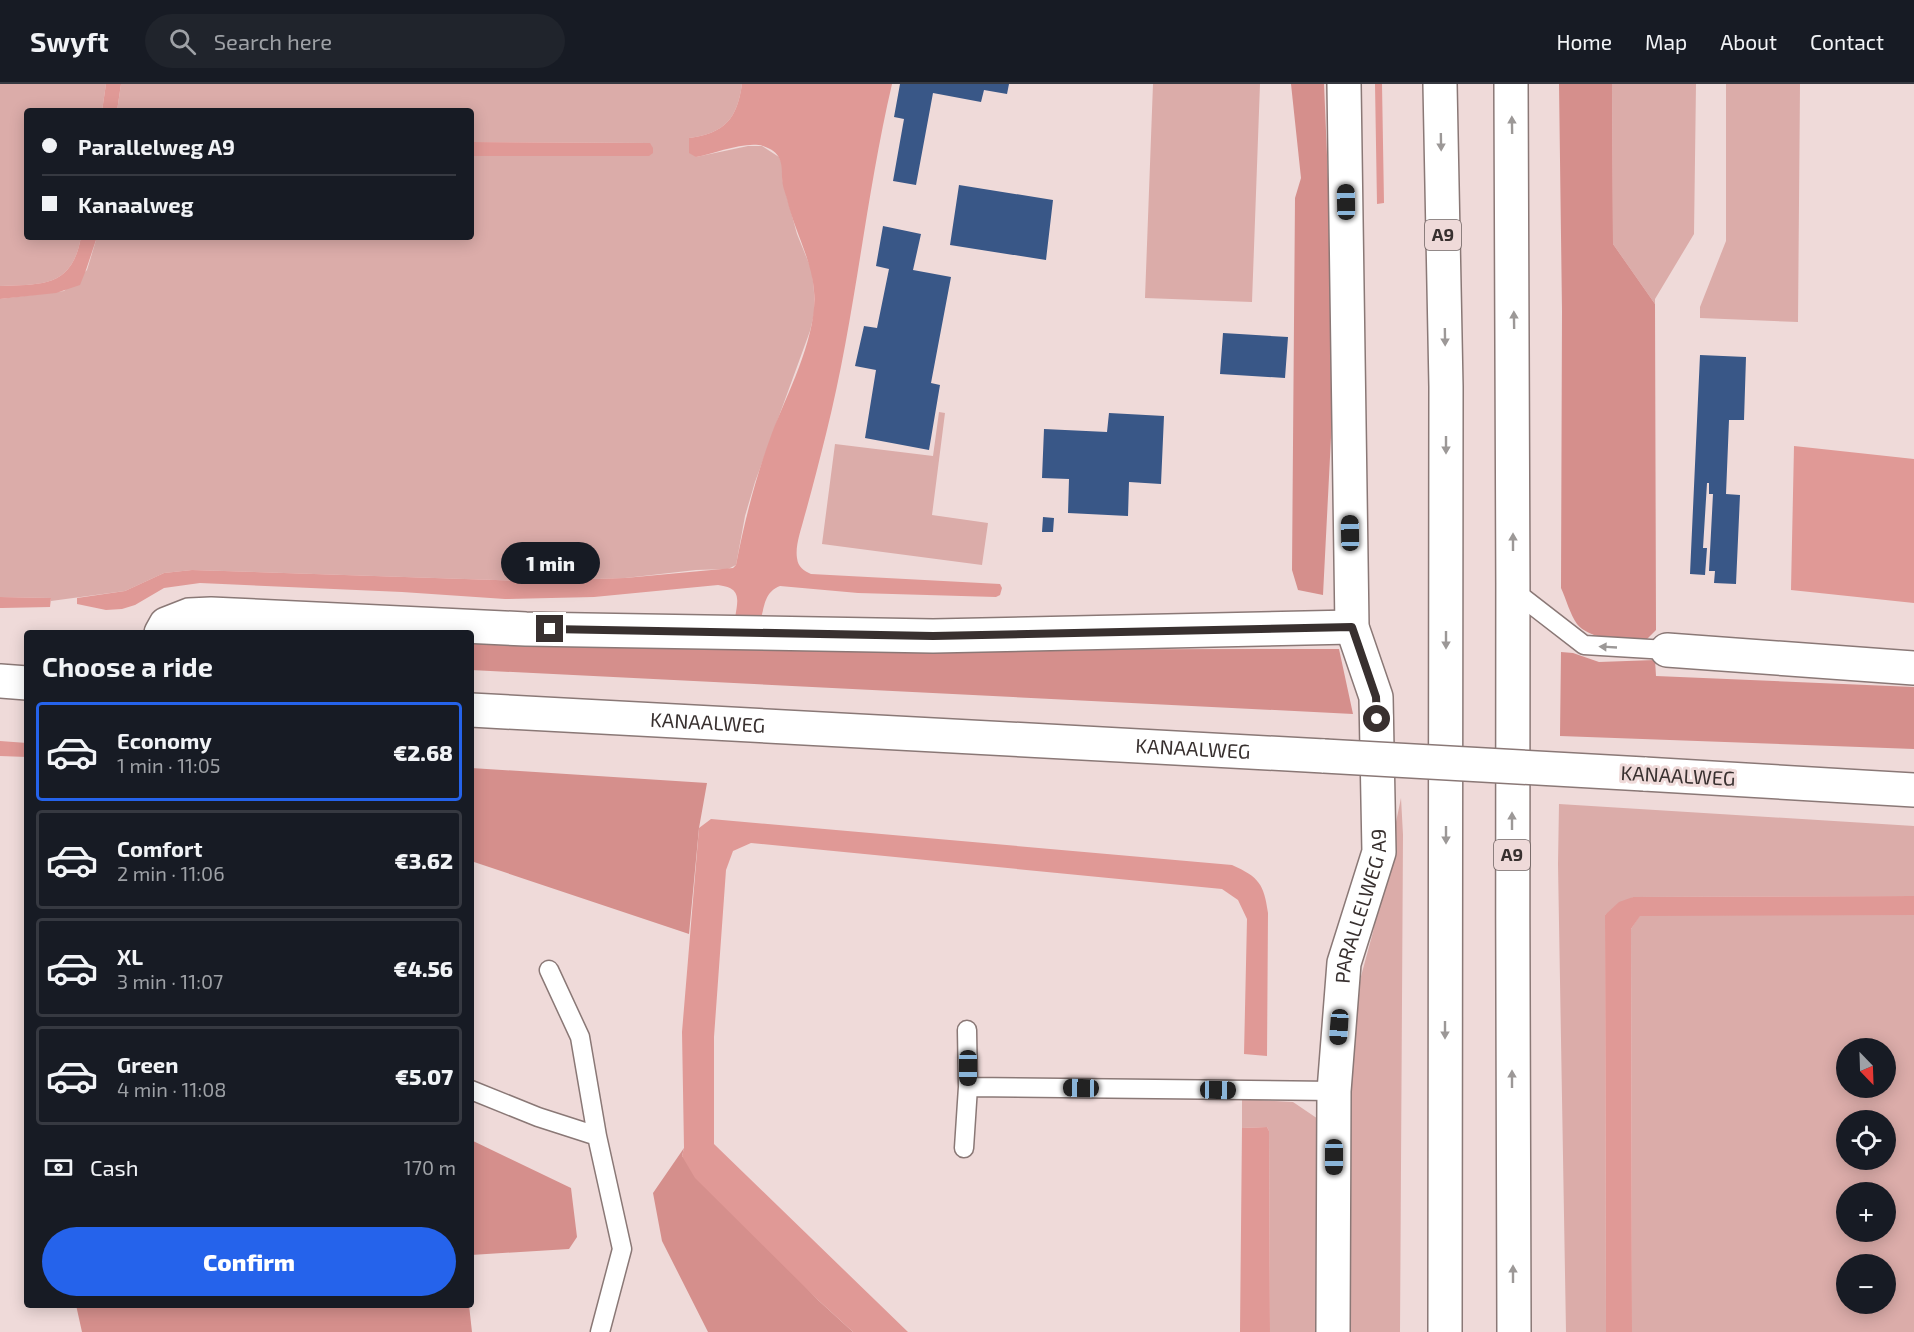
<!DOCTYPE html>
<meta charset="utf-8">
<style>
:root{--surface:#171b24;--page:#20242c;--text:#f1f3f6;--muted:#9ea1a6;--line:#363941;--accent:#2563eb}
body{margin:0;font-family:"Exo 2",sans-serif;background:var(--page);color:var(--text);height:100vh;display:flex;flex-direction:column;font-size:22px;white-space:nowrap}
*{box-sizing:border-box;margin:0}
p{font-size:20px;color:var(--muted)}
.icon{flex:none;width:33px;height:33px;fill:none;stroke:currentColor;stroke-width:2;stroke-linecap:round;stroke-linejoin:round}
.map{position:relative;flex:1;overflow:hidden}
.sheet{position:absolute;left:24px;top:546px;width:450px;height:678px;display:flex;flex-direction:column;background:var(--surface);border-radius:6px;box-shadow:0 3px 15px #0003}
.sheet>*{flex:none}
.top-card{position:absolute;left:24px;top:24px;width:450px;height:132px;border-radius:6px;box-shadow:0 3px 15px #0003;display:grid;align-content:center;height:132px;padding:0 18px;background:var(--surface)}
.needle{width:39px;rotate:157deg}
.controls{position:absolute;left:1836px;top:954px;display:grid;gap:12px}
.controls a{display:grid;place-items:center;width:60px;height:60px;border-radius:50%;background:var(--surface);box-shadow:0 3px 15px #0003;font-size:30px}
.end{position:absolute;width:27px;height:27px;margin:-14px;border:8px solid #38302f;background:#fff;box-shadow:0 0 0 3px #fff}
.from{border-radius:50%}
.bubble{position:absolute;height:42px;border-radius:21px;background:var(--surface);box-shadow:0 3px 15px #0003;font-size:20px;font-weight:800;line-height:42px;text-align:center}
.car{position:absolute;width:18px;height:36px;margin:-18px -9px;border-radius:8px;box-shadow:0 0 4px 2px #0007;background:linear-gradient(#222 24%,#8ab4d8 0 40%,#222 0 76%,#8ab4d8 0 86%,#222 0)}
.top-card b{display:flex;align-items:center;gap:21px;height:57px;font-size:22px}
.top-card b+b{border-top:2px solid var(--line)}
.top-card i{width:15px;height:15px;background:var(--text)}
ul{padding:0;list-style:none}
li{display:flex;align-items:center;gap:18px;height:99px;margin:0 12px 9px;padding:0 6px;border:3px solid var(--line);border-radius:6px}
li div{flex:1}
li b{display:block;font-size:22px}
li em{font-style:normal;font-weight:800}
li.current{border-color:var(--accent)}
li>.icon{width:54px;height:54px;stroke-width:1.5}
h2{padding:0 18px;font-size:27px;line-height:72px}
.pay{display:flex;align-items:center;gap:15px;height:66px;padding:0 18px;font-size:22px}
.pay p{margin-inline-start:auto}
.cta{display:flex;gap:12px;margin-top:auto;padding:12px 18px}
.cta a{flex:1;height:69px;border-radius:36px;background:var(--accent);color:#fff;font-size:24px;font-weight:800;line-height:69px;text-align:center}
header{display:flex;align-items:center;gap:36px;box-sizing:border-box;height:84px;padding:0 30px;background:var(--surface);border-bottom:2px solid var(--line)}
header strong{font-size:28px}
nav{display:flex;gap:33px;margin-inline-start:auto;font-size:21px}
.search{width:420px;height:54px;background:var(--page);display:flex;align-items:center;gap:15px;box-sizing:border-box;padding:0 21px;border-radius:33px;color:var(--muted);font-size:22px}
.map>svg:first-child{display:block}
</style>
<header>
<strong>Swyft</strong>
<div class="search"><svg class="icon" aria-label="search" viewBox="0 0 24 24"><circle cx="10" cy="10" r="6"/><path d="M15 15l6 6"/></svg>Search here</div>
<nav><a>Home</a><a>Map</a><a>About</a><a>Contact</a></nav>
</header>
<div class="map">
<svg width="1914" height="1248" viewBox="0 0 1914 1248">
<rect width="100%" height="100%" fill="#efdad9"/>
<path fill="#dbaca9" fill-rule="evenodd" d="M0,0H106L102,27H27V153H81C72,204 42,200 0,202Z
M121,0H742C737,35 725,49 689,54L696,73L748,62H762L779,73L783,81L782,95L797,150L812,187L814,208V230L810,247L755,398L745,432L736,481L728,485L696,486L625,494L524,497L192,486L164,489L125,507L51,517V514L0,513V215L64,207L87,186L97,153H471V72H648L650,59L471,58V27H117Z
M1153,0H1260L1252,218L1145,214Z
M1612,0H1696L1694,150L1655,215V220L1613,160Z
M1726,0H1800L1798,238L1700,234V223L1726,157Z
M939,328L945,329L932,431L988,439L982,481L822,460L835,360L933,372Z
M1401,714L1403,751L1400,1248H1347L1353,922L1373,848Z
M1559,720L1914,742V812L1633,813L1605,831L1606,1248H1566L1558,780Z
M1640,831H1914V1248H1632L1631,845ZM1846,964H1886V1004H1846ZM1846,1036H1886V1076H1846ZM1846,1108H1886V1148H1846ZM1846,1180H1886V1220H1846Z
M1242,1015L1293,1018L1324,1039V1248H1270L1269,1047L1267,1043L1242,1044Z"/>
<path fill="#d58f8c" d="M1291,0H1324L1328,95L1332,334L1323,511L1298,506L1292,486L1295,114L1301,94Z
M1559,0H1612L1613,160L1655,220L1656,546L1646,556C1627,557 1591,557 1577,540C1570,530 1566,515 1561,504L1562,227Z
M471,554L767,566L1339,565L1353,630L471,586Z
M1561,568L1573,569L1599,578L1655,576L1656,592L1914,603V665L1560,652Z
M471,684L707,699L699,744L689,850L471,777Z
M471,1056L571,1104L577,1153L569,1165L471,1171Z
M684,1064L682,1072L818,1216L853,1248H708L662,1157L653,1109Z
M76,1221H469L472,1248H82Z"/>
<path fill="#e09996" d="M106,0H121L117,27H102Z
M742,0H892C865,116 855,235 826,350C819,378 812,406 804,434C801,446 795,462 797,474C798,483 804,487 811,490L1000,500L1002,504L1000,511L996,513L858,509L780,502C765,508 765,520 761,534H735C738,515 742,504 718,501L594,513L505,515L402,508L200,499L164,504L135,521L122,525L106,526L77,520V514L125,507L164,489L192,486L524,497L625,494L733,484L736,481C745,435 756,392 772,349C788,308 818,251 814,207C812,176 794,146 787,115C785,108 782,101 782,93C782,78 781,68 763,62C745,57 714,70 696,73L689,69V54C725,49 737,35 742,0Z
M1375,0H1382L1384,119L1377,120Z
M471,58L650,59L653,64V69L649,72H471Z
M81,153H97L86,186L80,201L56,209L0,215V202C42,200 72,204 81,153Z
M1794,362L1914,375V519L1791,506Z
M0,513L51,514L50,523L2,524H0Z
M0,657L27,659V673L0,672Z
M711,735L1232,781C1259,793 1264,800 1268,829L1267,972L1244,970L1247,835L1238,816L1222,805L751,759L733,767L726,786L714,953V1060L908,1248H853L818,1216L695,1094L682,1072L684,1064L682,948L699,744Z
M1914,812V831L1640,832L1631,845L1632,1248H1606L1605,831L1619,818L1633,813Z
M1267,1043L1269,1047L1270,1248H1240L1242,1044Z"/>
<path fill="#395787" d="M900,0H1009L1007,10L984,6L981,18L933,9L916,101L893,97L904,35L894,33Z
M959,101L1053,116L1046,176L950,161Z
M883,142L921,150L913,186L951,193L931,299L940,301L929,366L865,354L876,286L855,282L864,242L877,244L889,185L876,182Z
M1223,249L1288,253L1285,294L1220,290Z
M1700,271L1746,273L1744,336H1729L1726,410L1740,411L1736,500L1714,499L1715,487H1709L1713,410H1709V399H1707L1703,464H1707L1705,491L1690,490Z
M1109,329L1164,332L1161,400L1129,398L1128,432L1068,429L1069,395L1042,394L1044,345L1107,348Z
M1043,433L1054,434L1053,448H1042Z"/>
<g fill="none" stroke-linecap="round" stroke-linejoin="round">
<defs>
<path id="lane" d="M1513,506L1584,561L1667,566
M549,886L580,953L597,1052
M967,946L968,1003
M471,1006L538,1033L597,1052L622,1165L600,1248
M964,1064L968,1003L1334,1007"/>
<g id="street">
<path d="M161,549L166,540L189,531L211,530L526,545L933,552L1352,543"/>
<path d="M1667,566L1914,584"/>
<path id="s1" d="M1333,1248L1334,1007L1344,879L1379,768L1376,613L1352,543L1344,0"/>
</g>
<g id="secondary">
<path d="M0,597L27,599"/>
<path id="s2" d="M471,626L1324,672"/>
<path d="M1644,690L1914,706"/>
</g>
<path id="highway" d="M1440,0L1446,303L1445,1248
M1511,0C1515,416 1511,832 1514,1248"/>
</defs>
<use href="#lane" stroke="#8a7876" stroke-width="21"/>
<use href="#street" stroke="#8a7876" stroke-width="36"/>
<use href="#secondary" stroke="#8a7876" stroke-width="36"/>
<use href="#highway" stroke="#8a7876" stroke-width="36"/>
<use href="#lane" stroke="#fff" stroke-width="18"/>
<use href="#street" stroke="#fff" stroke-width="33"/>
<use href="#secondary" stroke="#fff" stroke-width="33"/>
<use href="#highway" stroke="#fff" stroke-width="33"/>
<defs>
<path id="secondary-bridge" d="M1324,672L1644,690"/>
</defs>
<use href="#secondary-bridge" stroke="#8a7876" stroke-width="36" stroke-linecap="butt"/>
<use href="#secondary-bridge" stroke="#fff" stroke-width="33"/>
</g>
<defs><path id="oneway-solid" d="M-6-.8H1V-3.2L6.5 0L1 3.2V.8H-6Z" transform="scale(1.5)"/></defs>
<g fill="#9c9897">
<use href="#oneway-solid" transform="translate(1512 41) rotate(-91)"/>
<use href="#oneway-solid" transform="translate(1441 58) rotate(89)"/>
<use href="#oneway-solid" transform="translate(1514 236) rotate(-91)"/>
<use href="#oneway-solid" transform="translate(1445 253) rotate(89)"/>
<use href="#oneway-solid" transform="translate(1446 361) rotate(90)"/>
<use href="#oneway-solid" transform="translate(1513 458) rotate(-90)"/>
<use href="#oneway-solid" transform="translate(1446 556) rotate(90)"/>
<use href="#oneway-solid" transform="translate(1608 563) rotate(-177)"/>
<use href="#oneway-solid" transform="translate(1512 737) rotate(-90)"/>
<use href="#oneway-solid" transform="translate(1446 751) rotate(90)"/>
<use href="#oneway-solid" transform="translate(1445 946) rotate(90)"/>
<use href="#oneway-solid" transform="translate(1512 995) rotate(-90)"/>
<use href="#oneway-solid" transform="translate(1513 1190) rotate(-90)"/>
</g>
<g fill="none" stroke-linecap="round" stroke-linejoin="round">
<path stroke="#38302f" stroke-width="8" d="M550,545L933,552L1352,543L1376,613L1377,635"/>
</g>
<g text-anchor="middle" stroke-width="6" stroke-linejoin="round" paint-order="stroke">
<g fill="#efdad9" stroke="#6f6362" stroke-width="1.5">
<rect x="1425" y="136" width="36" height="30" rx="4.5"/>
<rect x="1494" y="756" width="36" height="30" rx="4.5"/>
</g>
<g font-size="18" font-weight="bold" fill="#38302f">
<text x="1443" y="157">A9</text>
<text x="1512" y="777">A9</text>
</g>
<g font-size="20" fill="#38302f" stroke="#efdad9">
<text dy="7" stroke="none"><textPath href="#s2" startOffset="237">KANAALWEG</textPath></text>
<text dy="7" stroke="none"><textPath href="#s2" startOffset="723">KANAALWEG</textPath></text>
<text transform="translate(1678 692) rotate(3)" y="7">KANAALWEG</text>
<text dy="7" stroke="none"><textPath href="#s1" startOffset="429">PARALLELWEG A9</textPath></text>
</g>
</g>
</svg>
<div class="controls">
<a><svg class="needle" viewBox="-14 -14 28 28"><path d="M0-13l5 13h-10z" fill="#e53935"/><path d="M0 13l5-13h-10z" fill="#9ea1a6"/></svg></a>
<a><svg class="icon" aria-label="locate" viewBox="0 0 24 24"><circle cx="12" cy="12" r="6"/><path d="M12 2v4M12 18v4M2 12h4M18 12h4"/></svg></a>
<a>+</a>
<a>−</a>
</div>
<i class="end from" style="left:1377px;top:635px"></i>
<i class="end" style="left:550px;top:545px"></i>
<div class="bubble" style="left:501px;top:458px;width:99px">1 min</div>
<i class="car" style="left:1346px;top:118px;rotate:359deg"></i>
<i class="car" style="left:1350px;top:449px;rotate:359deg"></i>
<i class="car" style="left:1339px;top:943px;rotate:184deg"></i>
<i class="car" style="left:968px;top:984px;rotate:180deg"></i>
<i class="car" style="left:1081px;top:1004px;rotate:271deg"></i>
<i class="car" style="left:1218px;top:1006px;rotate:91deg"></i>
<i class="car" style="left:1334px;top:1073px;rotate:180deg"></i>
<div class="top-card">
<b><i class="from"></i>Parallelweg A9</b>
<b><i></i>Kanaalweg</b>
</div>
<section class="sheet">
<h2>Choose a ride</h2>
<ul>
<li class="current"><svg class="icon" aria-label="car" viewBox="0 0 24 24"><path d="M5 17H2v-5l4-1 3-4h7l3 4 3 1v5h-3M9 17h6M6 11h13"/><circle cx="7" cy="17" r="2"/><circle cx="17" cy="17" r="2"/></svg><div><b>Economy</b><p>1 min · 11:05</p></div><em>€2.68</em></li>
<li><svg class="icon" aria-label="car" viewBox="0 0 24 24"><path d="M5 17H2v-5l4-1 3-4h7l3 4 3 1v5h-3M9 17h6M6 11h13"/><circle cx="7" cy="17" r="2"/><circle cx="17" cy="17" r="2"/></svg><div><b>Comfort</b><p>2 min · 11:06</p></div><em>€3.62</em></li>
<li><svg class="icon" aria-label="car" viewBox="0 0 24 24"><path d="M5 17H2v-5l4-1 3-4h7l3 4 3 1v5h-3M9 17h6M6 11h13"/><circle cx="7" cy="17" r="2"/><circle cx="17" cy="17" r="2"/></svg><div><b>XL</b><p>3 min · 11:07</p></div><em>€4.56</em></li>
<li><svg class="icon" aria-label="car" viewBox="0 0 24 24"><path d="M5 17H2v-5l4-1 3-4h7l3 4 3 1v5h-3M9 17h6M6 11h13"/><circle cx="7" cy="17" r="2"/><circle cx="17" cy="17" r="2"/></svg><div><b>Green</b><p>4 min · 11:08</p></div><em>€5.07</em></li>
</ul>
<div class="pay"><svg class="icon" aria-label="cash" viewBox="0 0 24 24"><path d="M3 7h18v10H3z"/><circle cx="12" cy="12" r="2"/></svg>Cash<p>170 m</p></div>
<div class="cta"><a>Confirm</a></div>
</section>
</div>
